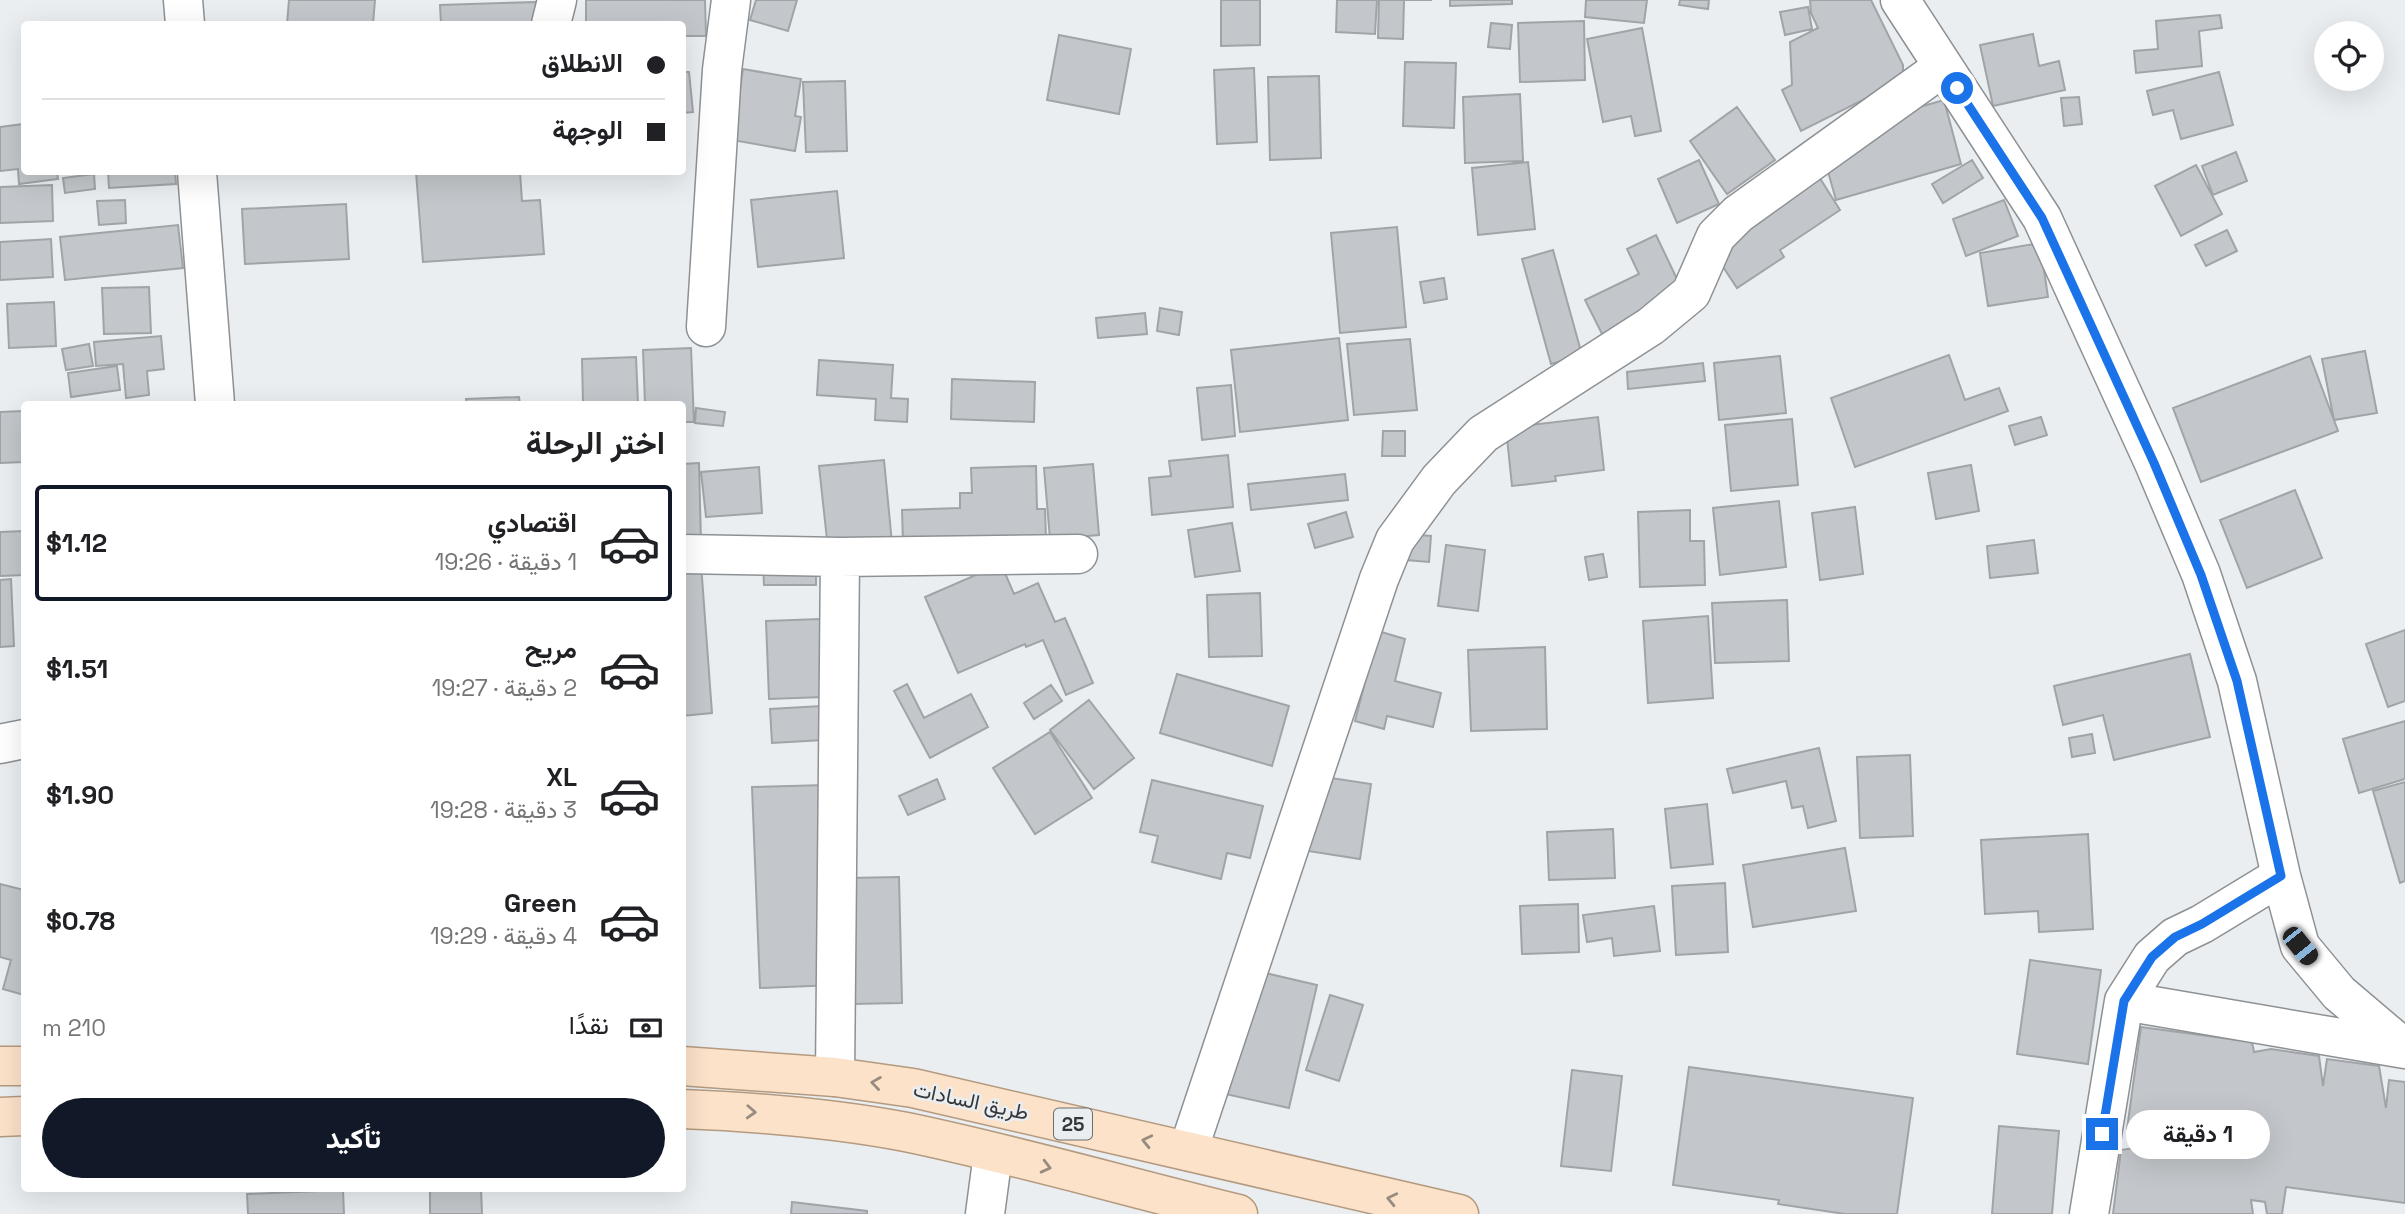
<!DOCTYPE html>
<html lang="ar">
<meta charset="utf-8">
<style>
:root{--surface:#fff;--page:#f6f6f6;--text:#202124;--muted:#757577;--line:#e0e0e0;--accent:#111827}
body{margin:0;font-family:"Space Grotesk",Vazirmatn,sans-serif;background:var(--page);color:var(--text);direction:rtl;height:100vh;display:flex;flex-direction:column;font-size:26px;white-space:nowrap}
*{box-sizing:border-box;margin:0}
p{font-size:23px;color:var(--muted)}
.icon{flex:none;width:38px;height:38px;fill:none;stroke:currentColor;stroke-width:2;stroke-linecap:round;stroke-linejoin:round}
.map{position:relative;flex:1;overflow:hidden;direction:ltr}
.drawer{position:absolute;left:21px;top:401px;width:665px;height:791px;display:flex;flex-direction:column;background:var(--surface);border-radius:7px;box-shadow:0 7px 28px #0002;direction:rtl}
.drawer>*{flex:none}
.top-card{position:absolute;left:21px;top:21px;width:665px;height:154px;border-radius:7px;box-shadow:0 7px 28px #0002;direction:rtl;display:grid;align-content:center;height:154px;padding:0 21px;background:var(--surface)}
.tools{position:absolute;left:2314px;top:21px;display:grid;gap:14px}
.tools a{display:grid;place-items:center;width:70px;height:70px;border-radius:50%;background:var(--surface);box-shadow:0 7px 28px #0002;font-size:35px}
.end{position:absolute;width:32px;height:32px;margin:-16px;border:9px solid #1a73e8;background:#fff;box-shadow:0 0 0 4px #fff}
.from{border-radius:50%}
.bubble{position:absolute;height:49px;border-radius:24px;background:var(--surface);box-shadow:0 7px 28px #0002;font-size:23px;font-weight:700;line-height:49px;text-align:center;direction:rtl}
.car{position:absolute;width:21px;height:42px;margin:-21px -10px;border-radius:9px;box-shadow:0 0 5px 2px #0007;background:linear-gradient(#222 24%,#8ab4d8 0 40%,#222 0 76%,#8ab4d8 0 86%,#222 0)}
.top-card b{display:flex;align-items:center;gap:24px;height:66px;font-size:26px}
.top-card b+b{border-top:2px solid var(--line)}
.top-card i{width:18px;height:18px;background:var(--text)}
ul{padding:0;list-style:none}
li{display:flex;align-items:center;gap:21px;height:116px;margin:0 14px 10px;padding:0 7px;border:4px solid transparent;border-radius:7px}
li div{flex:1}
li b{display:block;font-size:26px}
li em{font-style:normal;font-weight:700}
li.active{border-color:var(--accent)}
li>.icon{width:63px;height:63px;stroke-width:1.5}
h2{padding:0 21px;font-size:32px;line-height:84px}
.pay{display:flex;align-items:center;gap:18px;height:77px;padding:0 21px;font-size:26px}
.pay p{margin-inline-start:auto}
.button{display:flex;gap:14px;margin-top:auto;padding:14px 21px}
.button a{flex:1;height:80px;border-radius:42px;background:var(--accent);color:#fff;font-size:28px;font-weight:700;line-height:80px;text-align:center}
.map>svg:first-child{display:block}
</style>
<div class="map">
<svg width="2405" height="1214" viewBox="0 0 2405 1214">
<rect width="100%" height="100%" fill="#eaeef1"/>
<path fill="#c3c7cb" stroke="#a0a4a7" stroke-width="2" d="M289,0H375L373,24H287Z
M586,0H705L706,36H682V24H586Z
M756,0H797L788,31L750,20Z
M1221,0H1260V45L1221,46Z
M1337,0H1377L1375,34L1336,32Z
M1379,0H1432H1404L1403,39L1378,38Z
M1450,0H1512V4L1450,6Z
M1586,0H1647L1644,23L1585,17Z
M1680,0H1709L1708,9L1679,5Z
M1810,0H1871L1903,65V80L1801,131L1782,90L1792,85L1790,42L1818,28L1811,13Z
M536,2L537,24H441L440,5Z
M1808,7L1812,29L1785,35L1780,12Z
M2220,15L2222,28L2199,31L2202,66L2136,73L2134,51L2158,49L2156,21Z
M1584,21L1585,80L1520,82L1518,23Z
M1491,23L1512,25L1510,49L1488,47Z
M1642,28L1661,131L1635,136L1631,116L1603,122L1587,39Z
M2033,34L2039,66L2059,61L2065,90L1993,106L1980,45Z
M1059,35L1131,49L1119,114L1047,100Z
M1405,62L1456,63L1454,128L1403,126Z
M1254,68L1257,142L1217,144L1214,70Z
M743,69L801,79L795,116L801,117L795,151L732,140Z
M682,72H689L693,112L682,113Z
M2219,72L2233,125L2181,139L2173,110L2153,115L2147,91Z
M1319,76L1321,158L1270,160L1268,77Z
M845,81L847,151L806,152L803,82Z
M1520,94L1523,161L1465,163L1463,97Z
M2079,97L2082,124L2064,126L2061,98Z
M1944,100L1961,164L1836,200L1818,136Z
M1737,107L1775,160L1727,194L1690,141Z
M24,124V172H57L58,179L19,184L18,169L0,171V127Z
M2236,152L2247,181L2213,195L2202,166Z
M1699,160L1719,204L1677,223L1658,179Z
M1972,160L1983,178L1943,203L1932,184Z
M1528,162L1535,229L1478,235L1472,168Z
M2196,165L2222,214L2181,236L2155,186Z
M108,172H175L176,184L109,188Z
M416,172H520L522,201L540,200L544,254L423,262Z
M1816,172L1840,210L1780,250L1784,257L1737,288L1708,244Z
M94,174L95,189L65,193L63,178Z
M52,185L53,221L0,223V187Z
M837,191L844,258L758,267L751,200Z
M125,200L126,223L99,225L97,201Z
M2004,200L2018,236L1966,256L1953,219Z
M346,204L349,259L245,264L242,209Z
M178,225L183,268L65,280L60,237Z
M1397,227L1406,327L1340,333L1331,233Z
M2227,230L2237,251L2206,266L2195,245Z
M1656,235L1687,300L1605,340L1585,300L1639,274L1627,249Z
M51,239L53,277L0,280V242Z
M2040,243L2048,297L1988,306L1980,253Z
M1553,250L1582,355L1551,364L1522,259Z
M1444,278L1447,299L1424,303L1420,282Z
M149,287L151,333L104,334L102,288Z
M54,302L56,346L9,348L7,304Z
M1160,308L1182,312L1179,335L1157,331Z
M1145,313L1147,334L1098,338L1096,318Z
M161,336L164,369L147,371L149,395L126,398L123,364L96,366L94,342Z
M1339,338L1348,420L1240,432L1231,350Z
M1410,339L1417,410L1354,415L1347,344Z
M89,344L93,366L66,370L62,349Z
M691,348L694,422H682V404H645L643,350Z
M2365,351L2377,413L2334,420L2322,359Z
M1949,355L1965,400L1999,388L2008,411L1855,467L1831,398Z
M1780,356L1786,413L1719,420L1714,363Z
M2310,356L2338,431L2201,482L2173,408Z
M636,357L638,404H583L582,359Z
M819,360L893,365L891,398L908,399L907,422L875,420L876,399L817,395Z
M1703,363L1705,381L1628,389L1627,372Z
M117,366L120,390L71,397L68,373Z
M952,379L1035,382L1034,422L951,419Z
M1231,385L1235,436L1202,440L1197,388Z
M519,397L520,404H467L466,399Z
M696,408L725,412L723,426L695,423Z
M22,411L23,462L0,463V412Z
M1598,417L1604,470L1555,476L1556,481L1512,486L1506,428Z
M2041,417L2047,435L2015,445L2009,426Z
M1792,419L1798,485L1731,491L1725,425Z
M1383,431H1405V456H1382Z
M1228,455L1233,507L1152,515L1149,478L1171,476L1169,461Z
M884,460L892,543L828,549L819,466Z
M699,463L701,543H682V464Z
M1093,464L1099,535L1050,539L1044,468Z
M1971,465L1979,511L1936,519L1928,473Z
M1036,466L1037,509H1045L1046,538L903,543L902,510L960,508V493H972L971,468Z
M759,467L762,513L706,517L701,472Z
M1345,474L1348,500L1251,510L1248,484Z
M2295,490L2322,558L2247,588L2220,520Z
M1779,501L1786,567L1720,575L1713,508Z
M1855,507L1863,574L1820,580L1812,513Z
M1690,510V541H1704L1705,585L1640,587L1638,512Z
M1346,512L1353,537L1315,548L1308,524Z
M1232,523L1240,571L1195,577L1188,530Z
M24,531V575L0,576V532Z
M1408,534L1431,536L1429,562L1406,560Z
M2034,540L2038,573L1990,578L1987,546Z
M1446,545L1485,550L1478,611L1438,606Z
M1603,554L1607,577L1589,580L1585,557Z
M816,563V585H764L763,564Z
M701,564L712,713L682,716V565Z
M1001,564L1014,594L1038,583L1055,622L1065,618L1093,683L1066,695L1043,640L1026,647L1025,644L958,673L925,597Z
M11,579L14,646L0,647V580Z
M1260,593L1262,656L1209,657L1207,595Z
M1787,600L1789,661L1715,663L1712,603Z
M1708,616L1713,698L1648,703L1643,621Z
M820,619L823,697L769,699L766,621Z
M2405,630V701L2388,707L2366,644Z
M1378,631L1405,639L1395,681L1441,693L1433,727L1387,716L1384,729L1355,721Z
M1545,647L1547,729L1471,731L1468,650Z
M2190,654L2210,737L2114,760L2103,715L2063,725L2054,686Z
M1177,674L1289,706L1272,766L1160,733Z
M907,684L924,718L971,694L988,727L930,758L894,691Z
M1051,685L1062,701L1034,719L1024,703Z
M1089,700L1134,758L1094,789L1050,730Z
M821,706L823,740L772,743L770,709Z
M2405,721V779L2359,793L2343,739Z
M1050,732L1092,798L1035,834L993,768Z
M2092,734L2095,753L2072,757L2069,738Z
M1819,748L1836,821L1808,828L1803,806L1792,808L1786,781L1733,793L1727,769Z
M1910,755L1913,836L1860,838L1857,757Z
M1318,776L1371,784L1360,859L1308,851Z
M937,779L945,799L908,815L899,796Z
M1152,780L1263,806L1250,858L1227,853L1221,879L1152,862L1158,836L1140,832Z
M2405,782V881L2400,883L2373,791Z
M826,785L834,985L760,988L752,787Z
M1707,804L1713,864L1671,868L1665,809Z
M1613,829L1615,878L1549,880L1547,832Z
M2088,834L2093,929L2039,932L2038,911L1985,914L1981,840Z
M1845,848L1856,911L1753,927L1743,865Z
M899,877L902,1003L851,1004L849,878Z
M1725,883L1728,952L1676,955L1672,886Z
M0,884L24,890V995L3,989L11,960L0,957Z
M1578,904L1579,952L1522,954L1520,906Z
M1654,906L1660,951L1614,956L1612,938L1587,942L1583,915Z
M2030,960L2101,970L2088,1064L2017,1054Z
M1248,969L1317,985L1289,1108L1221,1093Z
M1330,995L1363,1005L1339,1081L1306,1070Z
M2141,1027L2252,1042L2254,1052L2271,1049L2319,1056L2323,1086L2327,1059L2379,1066L2386,1108L2389,1080L2405,1082V1203L2286,1187L2282,1214H2267L2265,1202L2251,1200L2253,1214H2113L2121,1150L2195,1138L2127,1129Z
M1689,1067L1913,1098L1897,1214H1845L1778,1204L1779,1200L1673,1185Z
M1572,1070L1622,1076L1611,1171L1561,1166Z
M1999,1126L2059,1131L2052,1214H1992Z
M430,1188H481L482,1214H430Z
M343,1190L344,1214H248L247,1194Z
M792,1202L867,1211V1214H791Z"/>
<g fill="none" stroke-linecap="round" stroke-linejoin="round">
<defs>
<path id="minor" d="M183,0L185,24
M1900,0L2042,218L2154,463L2201,574L2237,681L2281,876L2300,946L2339,993L2405,1049
M551,24L557,0
M197,172L215,404
M706,327L722,70L731,0
M682,554L840,557
M0,744L24,739
M2124,1001L2405,1049
M835,1077L840,557L1078,554
M1188,1151L1379,579L1395,540L1439,480L1483,434L1651,326L1691,293L1716,236L1738,214L1943,67
M985,1214L993,1154
M2089,1214L2124,1001L2152,957L2175,937L2202,924L2281,876"/>
<path id="primary" d="M0,1066H24
M682,1066L835,1077L913,1088L1459,1214
M682,1109C757,1112 832,1118 906,1132C1017,1155 1127,1187 1238,1214
M0,1117L24,1116"/>
</defs>
<use href="#minor" stroke="#8d9194" stroke-width="41"/>
<use href="#primary" stroke="#b49a7f" stroke-width="41"/>
<use href="#minor" stroke="#fff" stroke-width="38"/>
<use href="#primary" stroke="#fbe2c9" stroke-width="38"/>
</g>
<defs><path id="oneway-chevron" d="M-2-3.5L2.5 0L-2 3.5" fill="none" stroke-width="1.6" stroke-linecap="round" stroke-linejoin="round" transform="scale(1.75)"/></defs>
<g stroke="#988c81">
<use href="#oneway-chevron" transform="translate(876 1083) rotate(-172)"/>
<use href="#oneway-chevron" transform="translate(751 1112) rotate(3)"/>
<use href="#oneway-chevron" transform="translate(1147 1141) rotate(-167)"/>
<use href="#oneway-chevron" transform="translate(1046 1167) rotate(14)"/>
<use href="#oneway-chevron" transform="translate(1392 1199) rotate(-167)"/>
</g>
<g fill="none" stroke-linecap="round" stroke-linejoin="round">
<path stroke="#1a73e8" stroke-width="9" d="M1957,88L2042,218L2154,463L2201,575L2237,681L2281,876L2202,924L2175,937L2152,957L2124,1001L2102,1134"/>
</g>
<g text-anchor="middle" stroke-width="5" stroke-linejoin="round" paint-order="stroke">
<rect fill="#eaeef1" stroke="#6c6e70" stroke-width="2" x="1054" y="1108.5" width="38" height="31" rx="5"/>
<g font-size="19" font-weight="bold" fill="#363739">
<text x="1073" y="1131">25</text>
</g>
<g font-size="21" fill="#363739" stroke="#eaeef1">
<text transform="translate(971 1101) rotate(12)" y="7">طريق السادات</text>
</g>
</g>
</svg>
<div class="tools">
<a><svg class="icon" aria-label="locate" viewBox="0 0 24 24"><circle cx="12" cy="12" r="6"/><path d="M12 2v4M12 18v4M2 12h4M18 12h4"/></svg></a>
</div>
<i class="end from" style="left:1957px;top:88px"></i>
<i class="end" style="left:2102px;top:1134px"></i>
<div class="bubble" style="left:2126px;top:1110px;width:144px">1 دقيقة</div>
<i class="car" style="left:2300px;top:946px;rotate:141deg"></i>
<div class="top-card">
<b><i class="from"></i>الانطلاق</b>
<b><i></i>الوجهة</b>
</div>
<section class="drawer">
<h2>اختر الرحلة</h2>
<ul>
<li class="active"><svg class="icon" aria-label="car" viewBox="0 0 24 24"><path d="M5 17H2v-5l4-1 3-4h7l3 4 3 1v5h-3M9 17h6M6 11h13"/><circle cx="7" cy="17" r="2"/><circle cx="17" cy="17" r="2"/></svg><div><b>اقتصادي</b><p>1 دقيقة · 19:26</p></div><em>$1.12</em></li>
<li><svg class="icon" aria-label="car" viewBox="0 0 24 24"><path d="M5 17H2v-5l4-1 3-4h7l3 4 3 1v5h-3M9 17h6M6 11h13"/><circle cx="7" cy="17" r="2"/><circle cx="17" cy="17" r="2"/></svg><div><b>مريح</b><p>2 دقيقة · 19:27</p></div><em>$1.51</em></li>
<li><svg class="icon" aria-label="car" viewBox="0 0 24 24"><path d="M5 17H2v-5l4-1 3-4h7l3 4 3 1v5h-3M9 17h6M6 11h13"/><circle cx="7" cy="17" r="2"/><circle cx="17" cy="17" r="2"/></svg><div><b>XL</b><p>3 دقيقة · 19:28</p></div><em>$1.90</em></li>
<li><svg class="icon" aria-label="car" viewBox="0 0 24 24"><path d="M5 17H2v-5l4-1 3-4h7l3 4 3 1v5h-3M9 17h6M6 11h13"/><circle cx="7" cy="17" r="2"/><circle cx="17" cy="17" r="2"/></svg><div><b>Green</b><p>4 دقيقة · 19:29</p></div><em>$0.78</em></li>
</ul>
<div class="pay"><svg class="icon" aria-label="cash" viewBox="0 0 24 24"><path d="M3 7h18v10H3z"/><circle cx="12" cy="12" r="2"/></svg>نقدًا<p>210 m</p></div>
<div class="button"><a>تأكيد</a></div>
</section>
</div>
